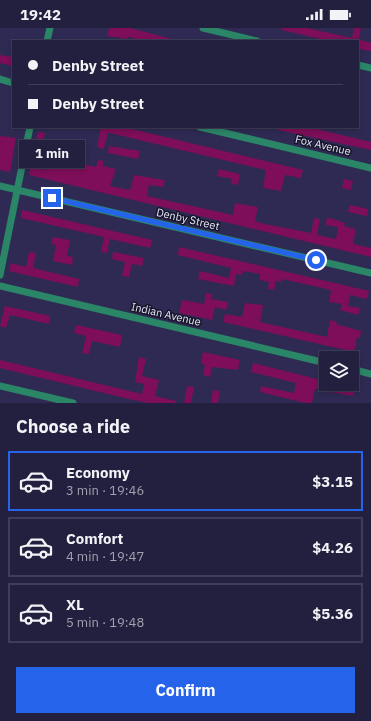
<!DOCTYPE html>
<meta charset="utf-8">
<style>
:root{--surface:#22203e;--page:#2e2d49;--text:#f1f3f6;--muted:#a2a3b0;--line:#3f3e58;--accent:#2563eb}
body{margin:0;font-family:"IBM Plex Sans",sans-serif;background:var(--page);color:var(--text);height:100vh;display:flex;flex-direction:column;font-size:15px;white-space:nowrap}
*{box-sizing:border-box;margin:0}
p{font-size:13px;color:var(--muted)}
.icon{flex:none;width:22px;height:22px;fill:none;stroke:currentColor;stroke-width:2;stroke-linecap:round;stroke-linejoin:round}
.map{position:relative;height:375px;overflow:hidden}
.panel{display:flex;flex-direction:column;background:var(--surface);flex:1}
.panel>*{flex:none}
.top-card{position:absolute;left:12px;top:12px;width:347px;height:88px;border-radius:0px;box-shadow:0 2px 6px #0003,0 0 0 1px var(--line);display:grid;align-content:center;height:88px;padding:0 16px;background:var(--surface)}
.tools{position:absolute;left:319px;top:323px;display:grid;gap:8px}
.tools a{display:grid;place-items:center;width:40px;height:40px;border-radius:0px;background:var(--surface);box-shadow:0 2px 6px #0003,0 0 0 1px var(--line);font-size:20px}
.end{position:absolute;width:18px;height:18px;margin:-9px;border:5px solid #2563eb;background:#fff;box-shadow:0 0 0 2px #fff}
.from{border-radius:50%}
.bubble{position:absolute;height:28px;border-radius:0px;background:var(--surface);box-shadow:0 2px 6px #0003,0 0 0 1px var(--line);font-size:13px;font-weight:700;line-height:28px;text-align:center}
.top-card b{display:flex;align-items:center;gap:14px;height:38px;font-size:15px}
.top-card b+b{border-top:1px solid var(--line)}
.top-card i{width:10px;height:10px;background:var(--text)}
ul{padding:0;list-style:none}
li{display:flex;align-items:center;gap:12px;height:60px;margin:0 8px 6px;padding:0 8px;border:2px solid var(--line);border-radius:0px}
li div{flex:1}
li b{display:block;font-size:15px}
li em{font-style:normal;font-weight:700}
li.current{border-color:var(--accent)}
li>.icon{width:36px;height:36px;stroke-width:1.5}
h2{padding:0 16px;font-size:18px;line-height:48px}
.primary-button{display:flex;gap:8px;margin-top:auto;padding:8px 16px}
.primary-button a{flex:1;height:46px;border-radius:0px;background:var(--accent);color:#fff;font-size:16px;font-weight:700;line-height:46px;text-align:center}
.status{display:flex;justify-content:space-between;align-items:center;height:28px;padding:0 20px;background:var(--surface);direction:ltr}
.status svg{height:11px;fill:currentColor}
.map>svg:first-child{display:block}
</style>
<div class="status"><b>19:42</b><svg viewBox="0 0 49 12"><path d="M0 12V9h3v3zM5 12V6h3v6zM10 12V3h3v9zM15 12V0h3v12zM26 1h20v11H26zM47 4h2v5h-2z"/></svg></div>
<div class="map">
<svg width="371" height="375" viewBox="0 0 371 375">
<rect width="100%" height="100%" fill="#2e2a53"/>
<path fill="#7e0e59" d="M109,0H130L172,11V13H143L128,9V11L107,8Z
M282,0H307L352,10L354,0H361L358,13H329L282,2Z
M360,12L371,15V23L358,21Z
M0,27L13,29V38L0,35Z
M101,99H121L136,102L303,142L301,150L285,147L281,163L263,160L266,142L110,105H108L104,121L97,119Z
M278,99H308L371,114V122L278,102Z
M38,104L45,105L40,129L32,127Z
M0,108L16,110L10,144L0,142Z
M109,118L140,123L138,131L108,125Z
M48,128L96,139L98,132L104,133L103,138L116,141L110,158L130,162L134,147L165,152L163,159L149,157L147,168L233,187L235,175L258,179L255,193L265,196L311,205L314,190L320,191L317,207L336,211L338,199L325,197L327,190L333,191L345,195L344,198L356,201L353,216L371,220V229L29,147L30,139L45,142Z
M219,141L240,146L238,157L231,156L232,151L217,148Z
M344,151L353,153L351,162L342,160Z
M350,177L368,181L367,188L348,184Z
M22,182L152,212L150,220L110,211L107,225L101,224L104,209L21,190Z
M53,209L70,212L67,228L73,229L72,237L53,233L56,217L51,216Z
M179,219L369,263L367,271L350,267L348,278L360,280L358,287L340,282L342,276L329,274L331,262L282,251L281,254L276,253L274,262L268,261L269,254L260,252V246L243,243L242,247L236,246L234,258L198,251L200,243L229,250L231,240L178,227Z
M29,224L36,225L33,240L79,251L78,259L9,243L11,235L26,239Z
M113,224L144,230L142,238L132,236L129,249L122,248L125,234L112,231Z
M206,265L212,266L211,271L228,274L226,282L215,279L212,292L179,285L182,272L204,276Z
M245,275L263,277L260,294L327,309L330,292L337,294L336,296L361,303L360,310L357,309L354,324L223,294L225,286L242,289Z
M5,278L50,288L49,296L10,287L6,300L0,298Z
M76,297L122,307L120,319L92,313L89,326L82,325L86,308L74,305Z
M203,324L240,332L238,342L212,339L210,349L203,347L205,337L201,336Z
M139,329L146,331L142,348L159,352L155,368L176,373V375H149L133,372L0,340V332L142,366L144,356L135,354Z
M253,335L325,353L324,356H337L355,359L353,368L315,361L312,375H305L260,364L261,358L294,365L296,355L251,344Z
M187,358L194,359L191,375H184Z
M213,362L220,363L218,375H211Z"/>
<g fill="none" stroke-linecap="round" stroke-linejoin="round">
<path stroke="#2b8667" stroke-width="7" d="M203,0L257,13
M47,13L50,0
M358,37L371,40
M0,51L13,55
M200,99L371,140
M0,158L371,245
M0,247L30,99
M0,258L326,335
M352,341L371,346
M0,358L73,375"/>
</g>
<g fill="none" stroke-linecap="round" stroke-linejoin="round">
<path stroke="#2563eb" stroke-width="5" d="M52,170L316,232"/>
</g>
<g text-anchor="middle" stroke-width="3" stroke-linejoin="round" paint-order="stroke">
<g font-size="11" fill="#e3e3fd" stroke="#171629">
<text transform="translate(323 117) rotate(13)" y="4">Fox Avenue</text>
<text transform="translate(188 191) rotate(13)" y="4">Denby Street</text>
<text transform="translate(166 286) rotate(13)" y="4">Indian Avenue</text>
</g>
</g>
</svg>
<div class="tools">
<a><svg class="icon" aria-label="layers" viewBox="0 0 24 24"><path d="M12 4l9 5-9 5-9-5zM3 14l9 5 9-5"/></svg></a>
</div>
<i class="end from" style="left:316px;top:232px"></i>
<i class="end" style="left:52px;top:170px"></i>
<div class="bubble" style="left:19px;top:112px;width:66px">1 min</div>
<div class="top-card">
<b><i class="from"></i>Denby Street</b>
<b><i></i>Denby Street</b>
</div>
</div>
<section class="panel">
<h2>Choose a ride</h2>
<ul>
<li class="current"><svg class="icon" aria-label="car" viewBox="0 0 24 24"><path d="M5 17H2v-5l4-1 3-4h7l3 4 3 1v5h-3M9 17h6M6 11h13"/><circle cx="7" cy="17" r="2"/><circle cx="17" cy="17" r="2"/></svg><div><b>Economy</b><p>3 min · 19:46</p></div><em>$3.15</em></li>
<li><svg class="icon" aria-label="car" viewBox="0 0 24 24"><path d="M5 17H2v-5l4-1 3-4h7l3 4 3 1v5h-3M9 17h6M6 11h13"/><circle cx="7" cy="17" r="2"/><circle cx="17" cy="17" r="2"/></svg><div><b>Comfort</b><p>4 min · 19:47</p></div><em>$4.26</em></li>
<li><svg class="icon" aria-label="car" viewBox="0 0 24 24"><path d="M5 17H2v-5l4-1 3-4h7l3 4 3 1v5h-3M9 17h6M6 11h13"/><circle cx="7" cy="17" r="2"/><circle cx="17" cy="17" r="2"/></svg><div><b>XL</b><p>5 min · 19:48</p></div><em>$5.36</em></li>
</ul>
<div class="primary-button"><a>Confirm</a></div>
</section>
